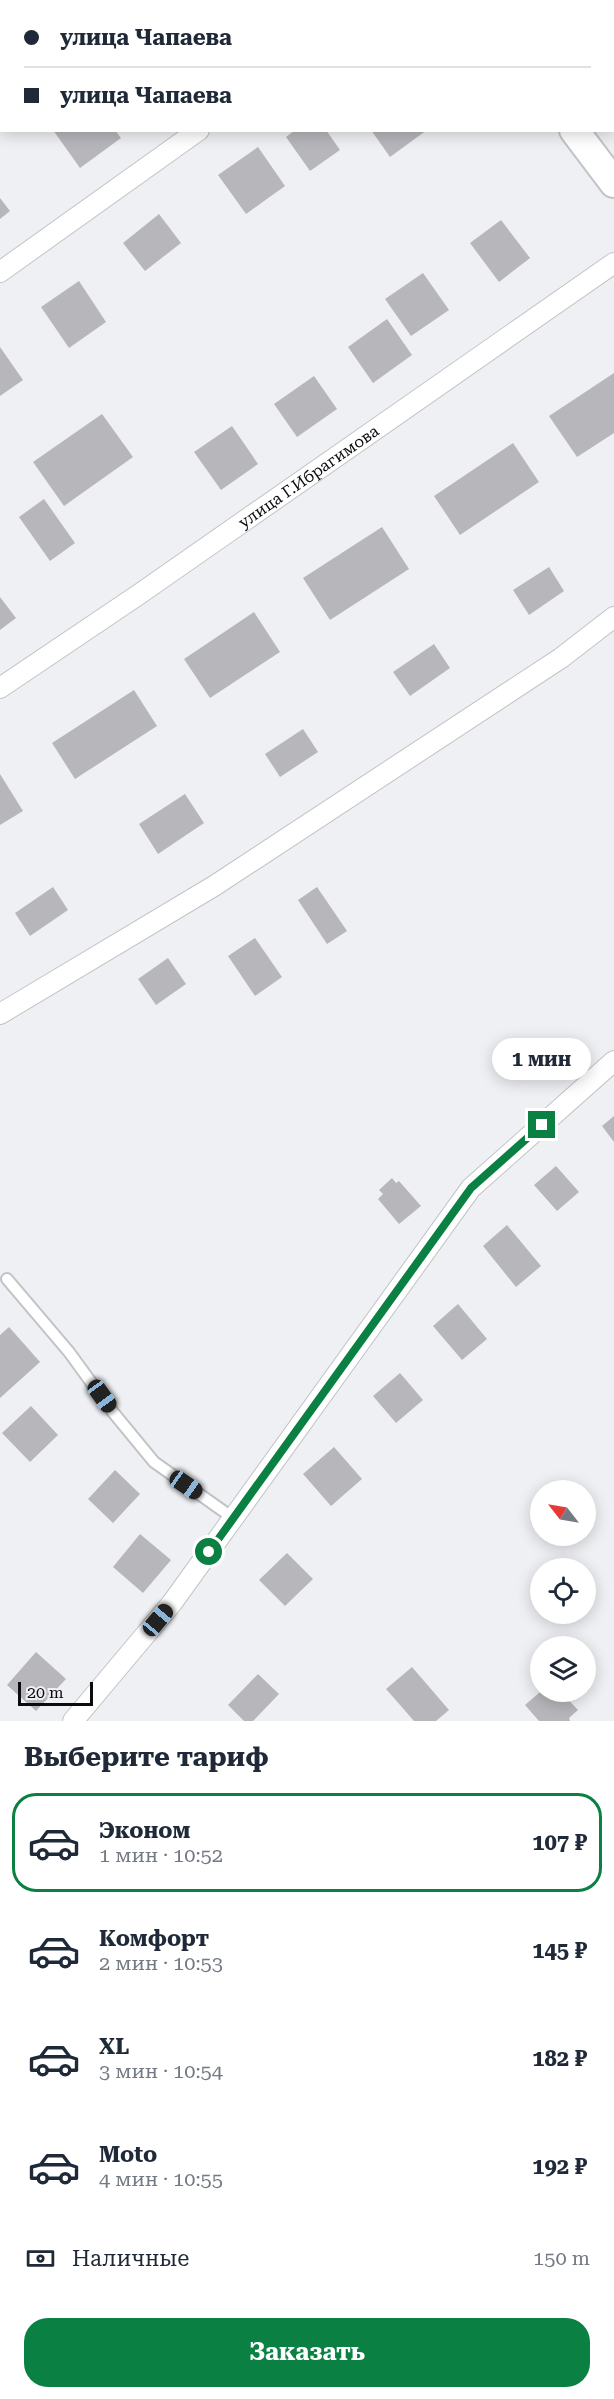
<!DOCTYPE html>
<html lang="ru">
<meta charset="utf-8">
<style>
:root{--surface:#fff;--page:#f2f2f3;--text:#1f2937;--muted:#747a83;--line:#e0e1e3;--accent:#0b8043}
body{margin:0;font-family:"Roboto Serif",serif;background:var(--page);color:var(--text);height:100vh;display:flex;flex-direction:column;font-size:22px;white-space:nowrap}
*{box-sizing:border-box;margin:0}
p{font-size:20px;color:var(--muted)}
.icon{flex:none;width:33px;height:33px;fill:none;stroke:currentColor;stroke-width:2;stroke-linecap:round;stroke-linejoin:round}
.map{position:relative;height:1721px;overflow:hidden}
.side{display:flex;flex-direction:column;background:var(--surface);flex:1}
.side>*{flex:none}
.hud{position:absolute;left:0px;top:0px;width:615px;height:132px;box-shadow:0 3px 15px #0003;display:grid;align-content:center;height:132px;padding:0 24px;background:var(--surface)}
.needle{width:39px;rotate:301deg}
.tools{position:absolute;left:530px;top:1480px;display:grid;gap:12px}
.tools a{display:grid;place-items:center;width:66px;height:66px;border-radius:50%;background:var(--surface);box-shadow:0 3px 15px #0003;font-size:30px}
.scale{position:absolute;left:18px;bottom:15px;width:75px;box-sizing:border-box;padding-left:6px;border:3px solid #0b0c0d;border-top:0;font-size:16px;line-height:21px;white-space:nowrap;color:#0b0c0d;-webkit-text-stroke:4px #eff0f3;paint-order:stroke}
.end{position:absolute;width:27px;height:27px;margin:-14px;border:8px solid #0b8043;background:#fff;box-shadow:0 0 0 3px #fff}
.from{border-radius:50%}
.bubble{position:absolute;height:42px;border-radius:21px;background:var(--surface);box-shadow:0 3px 15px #0003;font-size:20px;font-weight:700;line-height:42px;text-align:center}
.car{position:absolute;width:18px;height:36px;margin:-18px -9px;border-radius:8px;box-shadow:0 0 4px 2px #0007;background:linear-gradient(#222 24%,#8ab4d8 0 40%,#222 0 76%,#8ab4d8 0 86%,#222 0)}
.hud b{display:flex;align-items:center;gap:21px;height:57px;font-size:22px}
.hud b+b{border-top:2px solid var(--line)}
.hud i{width:15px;height:15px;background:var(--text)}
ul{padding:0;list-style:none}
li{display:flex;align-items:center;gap:18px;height:99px;margin:0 12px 9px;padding:0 12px;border:3px solid transparent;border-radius:24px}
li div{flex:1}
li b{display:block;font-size:22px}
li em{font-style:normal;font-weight:700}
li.current{border-color:var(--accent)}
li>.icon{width:54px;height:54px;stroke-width:1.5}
h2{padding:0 24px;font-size:27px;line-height:72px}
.pay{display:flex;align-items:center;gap:15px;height:66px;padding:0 24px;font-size:22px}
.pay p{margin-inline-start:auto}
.primary-button{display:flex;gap:12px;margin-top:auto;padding:12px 24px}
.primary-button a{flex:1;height:69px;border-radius:24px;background:var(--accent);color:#fff;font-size:24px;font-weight:700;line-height:69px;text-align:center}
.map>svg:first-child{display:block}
</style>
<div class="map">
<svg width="614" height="1721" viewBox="0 0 614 1721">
<rect width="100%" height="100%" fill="#eff0f3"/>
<path fill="#b7b7bb" d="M53,130H115L121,138L80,168Z
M295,130H326L340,150L310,171L286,137Z
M371,130H427L390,157Z
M258,147L285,186L246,214L218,175Z
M0,198L10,211L0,219Z
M159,214L181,243L145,271L123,243Z
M501,220L530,258L499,282L470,243Z
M423,273L449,310L411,336L385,299Z
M79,281L106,322L69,348L41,307Z
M387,319L412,355L373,383L348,347Z
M0,347L23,380L0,396Z
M614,373V433L577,457L549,416Z
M314,376L337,409L297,437L274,404Z
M102,414L133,457L64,506L33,462Z
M232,426L258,464L221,490L194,452Z
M513,443L539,482L460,535L434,496Z
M44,499L75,543L50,561L19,517Z
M382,527L409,569L330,620L303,578Z
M549,567L564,591L529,615L513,590Z
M0,597L16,618L0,630Z
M254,612L280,652L210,698L184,659Z
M434,644L450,668L410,696L393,672Z
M134,690L157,726L75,779L52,743Z
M303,729L318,752L280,777L265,754Z
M0,774L23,811L0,825Z
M185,794L204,823L158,854L139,824Z
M53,887L68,910L30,936L15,913Z
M317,887L347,931L327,944L298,900Z
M255,938L282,977L255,996L228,956Z
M168,958L186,984L156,1005L138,979Z
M614,1116V1142L602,1126Z
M556,1166L579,1192L557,1211L534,1185Z
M392,1178L396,1183L399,1181L421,1206L399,1224L378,1199L383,1194L379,1190Z
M507,1225L541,1266L516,1287L483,1246Z
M458,1304L487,1339L462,1360L433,1326Z
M9,1327L40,1362L0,1398V1335Z
M400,1373L423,1400L396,1423L373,1396Z
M31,1406L58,1435L30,1462L2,1433Z
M334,1447L362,1479L331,1506L303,1474Z
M115,1470L140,1494L113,1523L88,1499Z
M140,1534L171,1560L143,1593L113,1567Z
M287,1553L313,1579L285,1606L259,1580Z
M36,1652L66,1679L36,1711L7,1685Z
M412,1667L449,1710L436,1721H414L386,1689Z
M258,1674L279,1694L253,1721H244L228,1705Z
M540,1692H561L578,1710L569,1718L570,1721H539L525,1705Z"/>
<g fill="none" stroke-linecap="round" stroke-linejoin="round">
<defs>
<path id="lane" d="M7,1279L69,1352L112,1411L154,1462L233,1518"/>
<g id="street">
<path d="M381,2L383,0"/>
<path d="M0,272L199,130"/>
<path id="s1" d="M0,688L138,595L614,263"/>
<path d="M0,1014L214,886L561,658L614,617"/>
<path d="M73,1721L172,1603L471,1188L614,1061"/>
</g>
<path id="secondary" d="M473,0L474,2
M574,130L614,183"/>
</defs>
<use href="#lane" stroke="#c2c3c6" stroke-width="14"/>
<use href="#street" stroke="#c2c3c6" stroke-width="22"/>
<use href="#secondary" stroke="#c2c3c6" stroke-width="32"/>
<use href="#lane" stroke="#fff" stroke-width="10"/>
<use href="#street" stroke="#fff" stroke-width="20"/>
<use href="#secondary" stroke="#fff" stroke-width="28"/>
</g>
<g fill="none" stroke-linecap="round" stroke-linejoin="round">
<path stroke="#0b8043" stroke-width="8" d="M209,1552L471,1188L542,1125"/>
</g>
<g text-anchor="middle" stroke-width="4.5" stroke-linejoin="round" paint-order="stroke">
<g font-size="16" fill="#0b0c0d" stroke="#eff0f3">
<text dy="6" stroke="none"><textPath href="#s1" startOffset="374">улица Г.Ибрагимова</textPath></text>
</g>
</g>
</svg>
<div class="tools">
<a><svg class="needle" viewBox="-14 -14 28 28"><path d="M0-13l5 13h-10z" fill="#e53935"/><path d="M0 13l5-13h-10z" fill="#747a83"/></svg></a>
<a><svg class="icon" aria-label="locate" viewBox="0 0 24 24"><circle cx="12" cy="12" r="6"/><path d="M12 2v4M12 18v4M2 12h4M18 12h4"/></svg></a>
<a><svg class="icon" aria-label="layers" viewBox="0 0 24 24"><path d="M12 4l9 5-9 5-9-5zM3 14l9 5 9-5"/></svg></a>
</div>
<div class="scale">20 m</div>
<i class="end from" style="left:209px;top:1552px"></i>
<i class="end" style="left:542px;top:1125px"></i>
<div class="bubble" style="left:492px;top:1038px;width:99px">1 мин</div>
<i class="car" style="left:102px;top:1396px;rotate:144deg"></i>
<i class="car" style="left:186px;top:1485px;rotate:125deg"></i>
<i class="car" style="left:158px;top:1620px;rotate:40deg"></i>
<div class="hud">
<b><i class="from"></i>улица Чапаева</b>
<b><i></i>улица Чапаева</b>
</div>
</div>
<section class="side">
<h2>Выберите тариф</h2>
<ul>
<li class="current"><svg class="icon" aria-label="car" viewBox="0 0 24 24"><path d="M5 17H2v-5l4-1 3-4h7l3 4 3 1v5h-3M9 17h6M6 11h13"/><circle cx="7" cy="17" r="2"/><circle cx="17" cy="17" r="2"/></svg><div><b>Эконом</b><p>1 мин · 10:52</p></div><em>107 ₽</em></li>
<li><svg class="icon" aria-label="car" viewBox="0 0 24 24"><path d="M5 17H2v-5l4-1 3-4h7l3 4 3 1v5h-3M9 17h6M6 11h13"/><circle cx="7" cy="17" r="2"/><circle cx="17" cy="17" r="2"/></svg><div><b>Комфорт</b><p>2 мин · 10:53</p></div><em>145 ₽</em></li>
<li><svg class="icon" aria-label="car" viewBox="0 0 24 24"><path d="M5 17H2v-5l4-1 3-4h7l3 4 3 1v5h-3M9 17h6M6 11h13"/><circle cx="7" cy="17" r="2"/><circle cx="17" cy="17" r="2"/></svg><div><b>XL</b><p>3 мин · 10:54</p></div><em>182 ₽</em></li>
<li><svg class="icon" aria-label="car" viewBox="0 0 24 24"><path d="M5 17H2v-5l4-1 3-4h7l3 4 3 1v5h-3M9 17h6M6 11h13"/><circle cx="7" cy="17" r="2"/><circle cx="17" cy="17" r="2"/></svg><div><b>Moto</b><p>4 мин · 10:55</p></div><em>192 ₽</em></li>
</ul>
<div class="pay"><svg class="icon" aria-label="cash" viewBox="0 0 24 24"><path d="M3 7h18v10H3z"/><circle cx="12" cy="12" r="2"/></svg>Наличные<p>150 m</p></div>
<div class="primary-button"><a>Заказать</a></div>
</section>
